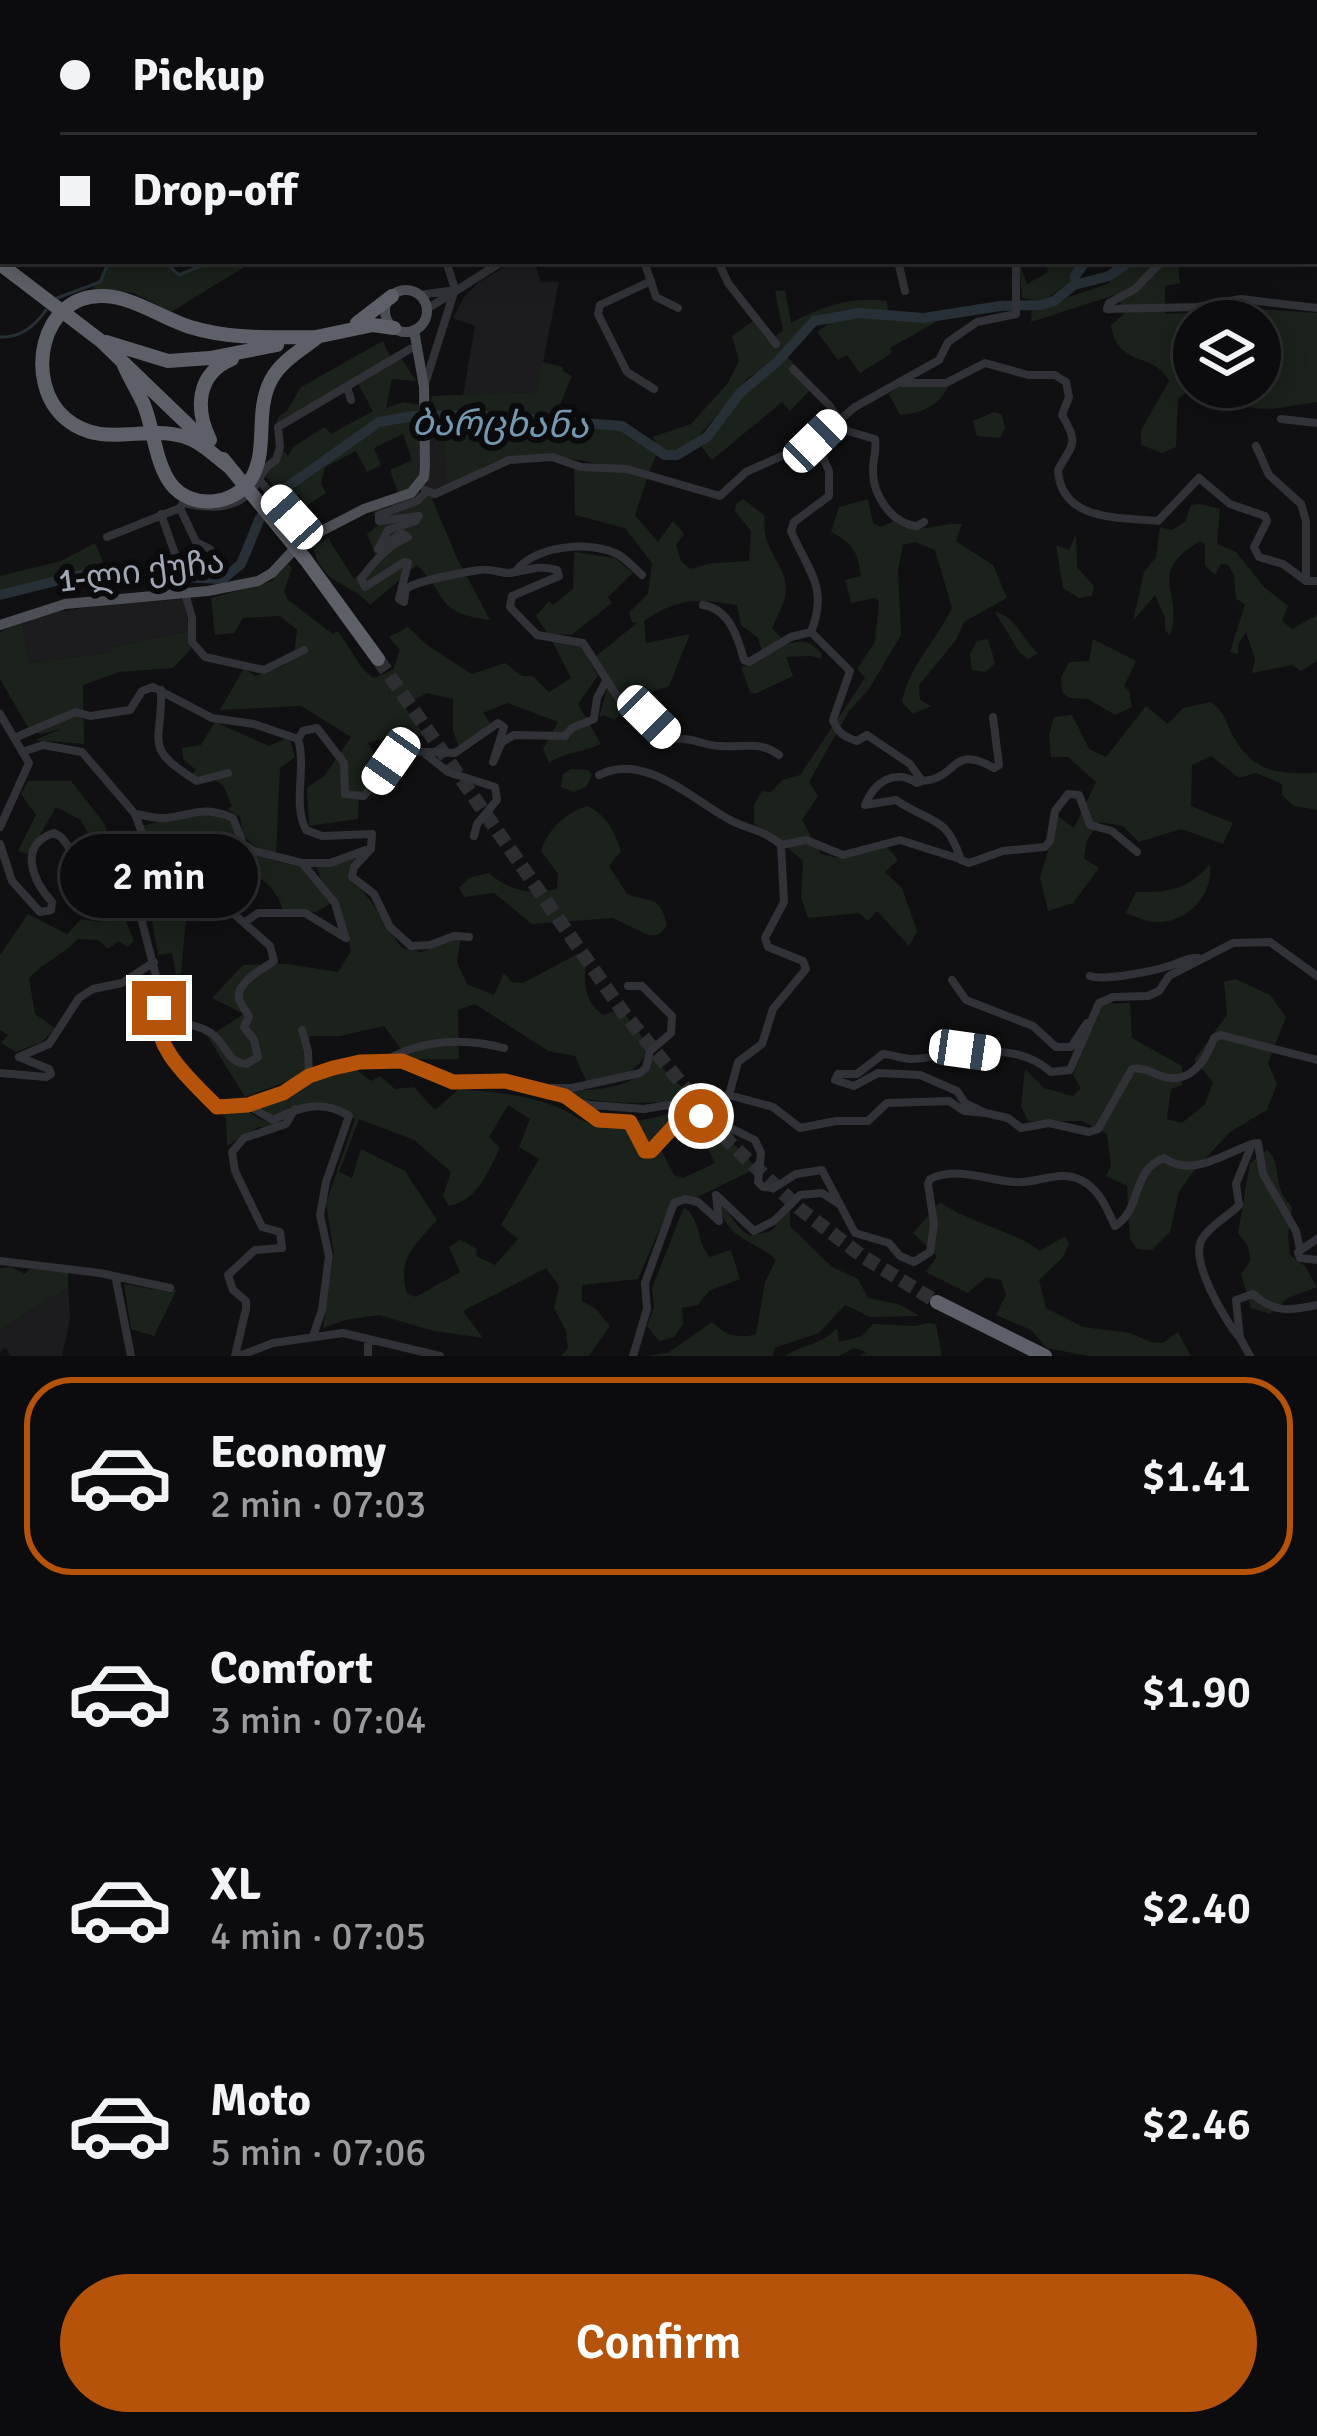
<!DOCTYPE html>
<meta charset="utf-8">
<style>
:root{--surface:#0c0c0e;--page:#151517;--text:#f1f3f6;--muted:#9a9b9e;--line:#2c2c2e;--accent:#b45309}
body{margin:0;font-family:Signika,"Noto Sans Georgian",sans-serif;background:var(--page);color:var(--text);height:100vh;display:flex;flex-direction:column;font-size:45px;white-space:nowrap}
*{box-sizing:border-box;margin:0}
p{font-size:39px;color:var(--muted)}
.icon{flex:none;width:66px;height:66px;fill:none;stroke:currentColor;stroke-width:2;stroke-linecap:round;stroke-linejoin:round}
.map{position:relative;height:1356px;overflow:hidden}
.side{display:flex;flex-direction:column;background:var(--surface);flex:1}
.side>*{flex:none}
.banner{position:absolute;left:0px;top:0px;width:1317px;height:264px;box-shadow:0 6px 30px #0003,0 0 0 3px var(--line);display:grid;align-content:center;height:264px;padding:0 60px;background:var(--surface)}
.controls{position:absolute;left:1173px;top:300px;display:grid;gap:24px}
.controls a{display:grid;place-items:center;width:108px;height:108px;border-radius:50%;background:var(--surface);box-shadow:0 6px 30px #0003,0 0 0 3px var(--line);font-size:60px}
.end{position:absolute;width:54px;height:54px;margin:-27px;border:15px solid #b45309;background:#fff;box-shadow:0 0 0 6px #fff}
.from{border-radius:50%}
.bubble{position:absolute;height:84px;border-radius:42px;background:var(--surface);box-shadow:0 6px 30px #0003,0 0 0 3px var(--line);font-size:39px;font-weight:600;line-height:84px;text-align:center}
.car{position:absolute;width:36px;height:72px;margin:-36px -18px;border-radius:15px;box-shadow:0 0 9px 3px #0007;background:linear-gradient(#fff 24%,#345 0 40%,#fff 0 76%,#345 0 86%,#fff 0)}
.banner b{display:flex;align-items:center;gap:42px;height:114px;font-size:45px}
.banner b+b{border-top:3px solid var(--line)}
.banner i{width:30px;height:30px;background:var(--text)}
ul{padding:21px 0 0;list-style:none}
li{display:flex;align-items:center;gap:36px;height:198px;margin:0 24px 18px;padding:0 36px;border:6px solid transparent;border-radius:48px}
li div{flex:1}
li b{display:block;font-size:45px}
li em{font-style:normal;font-weight:600}
li.current{border-color:var(--accent)}
li>.icon{width:108px;height:108px;stroke-width:1.5}
.action{display:flex;gap:24px;margin-top:auto;padding:24px 60px}
.action a{flex:1;height:138px;border-radius:72px;background:var(--accent);color:#fff;font-size:48px;font-weight:600;line-height:138px;text-align:center}
.map>svg:first-child{display:block}
</style>
<div class="map">
<svg width="1317" height="1356" viewBox="0 0 1317 1356">
<rect width="100%" height="100%" fill="#101012"/>
<path fill="#1c1c1f" d="M514,261H534L541,282H559L537,392L463,395L475,326L453,318L464,297L479,282Z
M425,417H441L447,487L433,493L421,485Z
M184,599L189,631L113,647V652L27,663L22,622L32,616L107,604Z
M68,1287L70,1319L62,1356H10L6,1348L0,1352V1330Z"/>
<path fill="#1a221b" fill-rule="evenodd" d="M109,261H164L179,275L212,261H254L171,312L134,293L96,289L92,286L100,282Z
M1019,261L1027,284L1048,272L1046,261H1089L1081,274L1043,301L1022,298Z
M1137,261H1170L1178,267L1180,283L1165,286V314L1258,309L1317,313V402C1275,408 1248,419 1216,387H1260V321H1194V386L1178,399L1176,447L1162,453L1141,445V430L1169,381C1154,351 1117,368 1111,325L1124,314L1118,294L1031,322L1032,309L1108,284L1118,272Z
M785,290L791,323C822,306 851,296 887,301L888,313L846,310L814,317L771,363L749,377L698,437L682,449L664,452L652,437L691,424L728,383L739,361L732,336L753,321L768,341L783,331L775,291Z
M853,317L936,322L890,348L892,353L860,373L847,355L838,360L817,332L831,322Z
M383,341L390,357L277,424L278,417L287,411L301,387Z
M786,355L814,386L790,411L782,402L712,460L700,445L750,385Z
M401,358L416,381L392,379L386,408L404,402L419,405L425,467L415,492L437,496L432,499L457,558L490,620C435,613 450,598 417,565L370,605C346,578 321,586 313,546L328,538L354,579L376,557L367,534L378,525L372,508L400,498L390,470L412,460L403,434L374,448L381,465L367,472L356,451L325,467L321,483L326,493L306,506L299,494L285,500L266,477L280,447L288,456L293,447L325,427L331,434L373,411L358,384Z
M542,362L563,367V371L572,376L559,407L567,418L562,421L486,413H429L432,396L537,392Z
M948,386C941,405 920,414 900,415L889,394L899,387Z
M994,412L1002,415L1005,428L1000,438L977,436L973,421Z
M441,418L621,428L657,454L648,474C606,467 548,448 507,458C486,463 466,477 447,487Z
M574,466L626,470L647,479L635,515L658,542L673,521L684,534L676,545L681,561L690,569L713,563L749,561L751,531L735,511L736,504L743,499L765,516C760,551 787,563 786,590C786,602 777,616 772,628L787,644C805,639 809,641 822,654L821,659L811,656L786,657L793,676L755,694L750,692L741,667L750,666L763,656L758,638L741,625L737,605C695,598 678,598 644,621L646,643L690,634L669,686L634,698L615,720L603,715L599,718L609,682L596,656L637,623L632,622L629,613L648,594L652,563L625,528L575,515Z
M868,499L873,523L880,527L894,521C912,538 939,522 962,524L956,541L993,565L1007,598L964,622L956,640L919,685L920,700L931,706L913,714L902,702C909,666 936,641 952,608L935,550L915,542L903,545L898,569L901,635L869,689L849,711L809,782L818,796L802,820L821,854L843,859L887,847L898,860L885,872L902,888L917,931L909,946L877,911L868,921L859,913L808,918L801,897L803,861L768,831L754,824V805L762,791L771,792L782,780L800,775L865,678L857,669L875,642L879,601L875,598L851,603L845,580L861,576C858,552 853,543 831,532L839,507Z
M1200,504L1220,509L1217,544L1236,552L1264,587L1288,606L1282,621L1292,629L1317,615V661L1301,671L1292,665L1252,673L1255,659L1246,632L1238,644V654L1230,652L1245,604L1236,599L1234,575L1228,565L1221,564L1215,575L1205,565V544L1200,541C1144,574 1185,594 1170,635L1165,630V618L1155,595L1133,621L1144,572L1156,557L1160,527L1172,530L1185,522L1191,505Z
M1076,534L1077,567L1094,586L1092,596L1079,598L1063,588L1056,545L1069,550Z
M95,543L107,571L55,576L0,590V576L61,561Z
M574,552L615,558L633,573L608,597L612,603L571,635L548,634L536,616L549,601L553,605L573,589Z
M288,564L292,568L284,591L288,600L333,634L337,631C351,646 358,669 374,678L393,670L400,650L389,637L408,627L427,645L472,674L505,663L522,676H532L549,692L571,678L552,641L580,645L598,676L578,704L601,744C584,752 564,752 549,763L543,749L558,722L507,703L483,713L491,724L459,747L453,731V699L427,693L404,706L425,736L395,734L368,743L378,762L386,766L375,787L359,800L358,819L309,826L307,788L325,775L351,737L301,706L220,710L244,668L255,676L283,666L294,656L297,630L280,616L243,618L234,633L215,635L211,598L272,581Z
M995,612C1017,617 1021,639 1038,653L1029,659L1020,653Z
M22,622L28,663L112,652L113,647L189,631L191,649L173,668L119,672L83,685L84,744L35,740L61,729L40,734L28,727L0,679V632Z
M988,639L995,663L986,672L972,670L970,654L977,641Z
M1093,639L1136,661L1124,686L1129,691L1132,707L1115,715L1088,699L1069,698L1062,692L1061,677L1069,662L1089,661Z
M1211,702C1225,712 1225,720 1232,734C1253,773 1277,774 1317,773V810L1294,806L1282,795V784L1256,773L1239,778L1211,756L1192,765L1191,806L1233,823L1223,844L1181,829L1139,842L1123,826L1100,822L1087,840L1084,858L1099,868L1073,903L1048,911L1040,878L1058,816L1074,828L1096,782L1068,757H1051L1049,735L1054,717L1072,715L1089,749L1106,757L1146,706L1168,724L1183,708Z
M215,722L269,746L289,737L295,757L280,768L276,854L255,846L243,836L240,817L227,809L232,806L223,785L206,775L190,778L196,770L183,759L182,748L201,745Z
M571,769L588,770L592,775L586,787L574,792L561,787L563,774Z
M28,781H71L105,824L110,846L121,859L135,838L182,879L187,908L181,973L176,975L172,953L158,955L150,909L99,878L103,868L95,861L90,863L76,847L88,834L81,820L56,807L29,854L18,851L36,815L21,794Z
M587,806C607,815 614,831 621,851L609,866L627,894C651,904 660,893 667,926L658,935H648L613,918L532,924L494,893L464,897L459,888L469,878L489,873C509,891 531,895 557,889L558,874L541,851C549,828 564,814 587,806Z
M203,812L231,821C246,859 269,859 306,868L330,904L316,912L283,911C272,871 226,859 189,853L184,872L141,826Z
M363,852L351,866L350,881C375,899 384,924 402,948L421,952L461,937L457,962L467,984L494,995L504,973L512,982L523,983L579,953L586,963C583,985 585,1002 603,1015L621,1009L649,1046C637,1078 618,1076 587,1083L575,1056L548,1051L475,1004L458,1010L459,1059H408L384,1026L340,1036H310L307,1074L245,1097L208,1037L244,1014L212,998L243,965L287,964L338,972L351,951L337,901L322,883L316,864Z
M1210,864C1214,894 1187,924 1155,922C1146,922 1135,916 1126,913L1136,892C1167,893 1190,889 1210,864Z
M28,914L67,934L81,919L100,922L124,916L134,941L127,947L119,941L108,949L98,940L78,939C63,955 45,961 29,978L35,1014L55,1028L42,1042L16,1052L1,1043L8,1035L0,1030V955Z
M1236,979L1270,995L1286,1017L1268,1063L1277,1084L1267,1110L1230,1132L1192,1173L1179,1192L1170,1232L1152,1250L1137,1249L1130,1239L1127,1186L1106,1176L1111,1166L1107,1134L1082,1121H1028L1021,1106L1025,1069L1044,1088L1073,1096L1081,1088L1073,1075L1101,1006L1110,1000L1113,1004L1130,1003L1132,1038L1182,1066V1085L1171,1089L1167,1119L1182,1123L1205,1104L1213,1082L1194,1060L1227,1015L1224,982Z
M653,1058L692,1098C639,1107 594,1103 543,1090C577,1091 639,1094 653,1058Z
M353,1067L371,1081L380,1076L395,1089L414,1087L435,1110L459,1089C491,1092 522,1094 552,1105C567,1110 581,1122 595,1125C610,1129 680,1112 698,1107L757,1168L667,1212L638,1279L582,1285V1301L596,1309L610,1326L589,1356H561L568,1348L566,1331L554,1308L559,1286L546,1268L463,1311L483,1338L434,1331L379,1315L345,1320L323,1328L334,1254L326,1203L355,1119C326,1097 305,1100 273,1116L256,1104C290,1093 319,1077 353,1067ZM508,1105L530,1119L519,1147L539,1159L501,1225L518,1239L495,1265L476,1256L477,1249L460,1240L449,1247L460,1272L416,1297L407,1293C396,1259 416,1244 437,1220L405,1171L361,1149L352,1178L339,1172L359,1119L414,1140L451,1172L443,1196L449,1206C478,1200 488,1172 500,1148L489,1137ZM700,1133L715,1163L683,1178L674,1175L659,1146L680,1135Z
M247,1110C260,1121 270,1125 286,1120L276,1127H258L227,1146L226,1118L221,1114Z
M1267,1150C1284,1165 1270,1185 1292,1207L1288,1236L1290,1255L1305,1266L1317,1287L1288,1298L1270,1314L1251,1308L1241,1274L1250,1261L1248,1246L1238,1233L1250,1163Z
M940,1202C971,1224 1010,1229 1040,1251L1065,1236L1069,1244L1063,1257L1039,1280L1046,1308L1083,1327L1130,1333L1151,1342L1163,1343L1178,1332L1191,1356H1088L1047,1348L1031,1330L996,1315L1006,1295L1001,1280L986,1277L968,1293L926,1272L937,1256L913,1233Z
M721,1205C732,1215 737,1229 750,1236L771,1231L790,1210V1226L832,1267L858,1279L868,1298L898,1304L920,1316L870,1317L845,1305L819,1333L774,1348L773,1356H644L668,1353L712,1322C724,1334 739,1340 756,1334L765,1282L776,1260C757,1241 722,1238 721,1205Z
M684,1207C703,1222 695,1241 710,1257L731,1250L740,1279L709,1291L698,1305L682,1308L683,1324L674,1337L659,1341L647,1326L654,1307L652,1288Z
M11,1267L25,1274L30,1269L68,1272V1287L0,1330V1268Z
M124,1284L169,1292L177,1289L154,1336L131,1329Z
M928,1323L936,1324L942,1356H860L866,1352L854,1348L839,1356H785C803,1344 822,1345 837,1328L839,1342L862,1336L873,1324L915,1326Z"/>
<g fill="none" stroke-linecap="round" stroke-linejoin="round">
<path stroke="#263036" stroke-width="3" d="M164,261L179,275L212,261
M57,298L100,282L109,261
M0,337C20,338 35,326 46,310"/>
<path stroke="#263036" stroke-width="10" d="M1215,3L1216,0
M1076,284L1075,276L1086,261
M0,595L88,573L223,579L241,564L260,518L280,492L379,422L413,416L473,415L622,426L665,455H677L707,437L740,393L778,361L814,321L859,313L924,318L1000,306L1041,305L1054,301L1074,285L1109,276L1130,261"/>
<path stroke="#2d2e32" stroke-width="14" stroke-dasharray="14 7" stroke-linecap="butt" d="M378,659L623,1012L731,1144L800,1209L862,1256L937,1302"/>
<path stroke="#313237" stroke-width="8" d="M95,0L96,3
M300,0L301,3
M394,0L395,3
M484,0V3
M888,0V3
M1102,0L1111,3
M1314,0L1317,7
M574,3L576,0
M724,3L728,0
M1078,3L1079,0
M1176,3L1178,0
M1314,54L1317,50
M0,90L3,93
M0,135L3,137
M1314,162L1317,161
M1314,192L1317,193
M0,212L3,208
M446,261L455,289
M644,261L656,297L678,308
M718,261L728,283L776,344
M898,261L905,291
M1162,261L1135,289L1109,303L1107,309L1197,307L1241,299L1317,308
M651,281L600,305L598,314L627,372L654,389
M419,295L448,291
M427,309L503,261
M793,369L829,405L847,431L875,439C877,450 873,458 873,469C872,495 892,524 917,526L924,522
M902,383H946L985,363L1028,375H1055L1066,382L1069,397L1062,415C1080,445 1072,444 1058,470C1061,522 1120,517 1158,521L1199,478L1230,504L1265,516L1267,521L1254,547L1259,557L1283,564L1306,581H1317
M425,384L455,289
M347,387L351,400
M1281,419L1317,423
M815,441L829,471V496L794,522L791,531C808,571 829,587 811,632L850,671L833,720C838,733 844,737 857,741L867,735L910,764L922,781L917,783C895,768 874,782 865,805L896,800C931,824 946,814 961,860L969,863L1003,851L1045,847L1050,841L1055,811L1068,794L1079,795L1090,825L1112,831L1137,852
M1256,446L1269,475L1301,504L1306,521V580
M259,480L297,523L302,541
M425,490L435,494L509,460L552,457L581,467L627,469L720,496L746,472L815,441L855,407L939,360L948,342L977,322L1016,314V261
M427,491L417,501L379,515V521L419,516L416,521L388,530L378,549L402,533L408,537C390,544 372,564 361,579L365,587L404,562L408,563L399,599L404,602L406,589C415,581 465,572 480,570C490,568 499,573 509,573C527,571 538,564 557,570L559,576L512,596L510,607L537,635L583,643L624,707L641,712L672,739C696,737 702,746 721,746C744,748 759,740 779,755
M180,508L196,542L210,549
M161,514L178,562L165,595
M107,537L180,508L183,503C211,509 240,511 257,483C264,471 264,468 276,460L280,447L278,427L410,349
M176,568L189,571L200,569L196,542
M516,571C535,545 592,540 619,555C627,560 635,569 642,575
M185,593L192,618V642L205,657L264,670L304,650
M703,605C729,609 738,637 744,660L749,662L791,637L811,632
M161,690C163,743 141,747 197,781L228,773
M0,714L29,763L0,827
M14,738L76,712L90,716L130,710L142,691L153,687L212,718L254,724L298,739
M22,752L43,745L82,752L135,814L145,841L170,861L196,892L213,888L233,913L270,946L274,961C264,968 235,983 239,999C241,1006 247,1011 249,1017L244,1027L254,1040L258,1057L246,1064C225,1061 227,1044 211,1033C192,1021 180,1028 159,1008
M423,752L448,772L495,787L497,800L477,824L474,836
M599,775C644,752 692,799 730,820C749,830 765,830 781,845L784,902L765,938L768,947L803,961L806,969L773,1009L762,1044L738,1062L729,1095
M922,781C959,779 950,743 994,768L999,765L993,717
M135,814C145,815 156,819 165,818C194,815 202,805 233,818L243,844L254,851L302,863H330L371,848L372,834L322,836L306,830C292,803 307,768 298,739L303,731L317,728L344,763L345,794L364,796L402,751L455,753L498,723L504,727L493,762L502,742L514,735L565,736L572,728L594,719L597,698L606,681
M0,844L12,881L40,912L51,910L52,902C33,881 17,845 54,833L61,837L99,886L140,914L161,995L156,1022L158,1035L172,1058L217,1107L248,1105L283,1093L309,1076L333,1068L360,1062L402,1061L453,1082L505,1081L590,1105L644,1109L729,1095L773,1107L800,1128L836,1121H868L887,1103L949,1101L964,1111L986,1113L965,1103L957,1091L920,1075L878,1073L854,1086L835,1080L838,1074H857L883,1054C892,1054 901,1059 911,1059C958,1057 1012,1037 1051,1072L1070,1070L1099,1003L1113,997L1148,996L1159,991L1169,976L1233,943L1270,942L1317,976
M781,845L806,840L843,855L900,840L960,859
M371,849L354,867L352,877L374,894L390,927L411,946L430,945L454,936L469,937
M303,864L335,903L345,937
M245,922L258,913H305L346,938
M1090,976C1105,981 1153,971 1169,966C1181,963 1185,957 1198,958
M952,980L966,1000L1033,1026L1056,1047H1071L1087,1023
M302,1030L308,1051L309,1076
M19,1057L49,1044L79,998L93,989L122,983L154,962
M387,1060C422,1039 465,1038 504,1048
M0,1073L46,1077L51,1074L49,1069L19,1057
M531,1088H572L640,1073L646,1068L650,1051L671,1033L672,1016L642,986H628
M568,1101L597,1120L630,1122L645,1151H651C694,1105 703,1115 755,1140L761,1153L758,1182L763,1187L774,1188L796,1174L822,1170L855,1233L889,1243L900,1256L914,1262L930,1252L934,1224L928,1184L930,1179C957,1166 985,1180 1014,1182C1038,1184 1058,1169 1081,1180C1100,1190 1106,1207 1115,1226C1143,1209 1130,1171 1164,1158C1193,1178 1223,1154 1252,1144
M249,1106L273,1120C299,1107 322,1099 349,1116L326,1182L320,1215L329,1256L322,1310L313,1336
M986,1113L1008,1118L1021,1128L1049,1123L1089,1132L1098,1129L1132,1069C1144,1067 1149,1072 1161,1076C1189,1086 1206,1061 1214,1038L1221,1035L1317,1060
M1317,1239L1298,1252L1300,1258L1317,1260
M0,1261L100,1273L170,1288
M116,1280L131,1356
M1240,1338C1225,1321 1189,1260 1202,1239C1211,1224 1228,1217 1239,1205L1236,1184L1252,1144L1258,1143L1263,1174L1296,1231L1300,1249
M235,1356L246,1309V1301L233,1290L228,1275L255,1250L282,1248L280,1232L262,1227L235,1171L232,1152L244,1138L286,1124L295,1109
M239,1356L273,1343L343,1333L440,1356
M368,1356V1339
M633,1356L647,1309L645,1283L674,1203L685,1199L698,1202L719,1221L716,1195L754,1231L774,1221L800,1195L822,1193L839,1204
M1250,1356L1240,1338L1236,1300L1253,1294C1274,1313 1291,1311 1317,1305"/>
<path stroke="#4d4f56" stroke-width="10" d="M385 311a21 21 0 1 1 42 0a21 21 0 1 1-42 0Z
M0,625L65,604L208,591L258,581L272,573L302,541L364,509L411,493L424,477L425,467L424,387L414,330"/>
<path stroke="#5d6068" stroke-width="14" d="M0,264L101,341L207,443
M357,323L392,296
M311,338L373,325L394,328
M106,342L168,361L210,358L277,345
M123,363C129,378 138,391 144,405C154,430 155,462 171,484C191,510 234,506 251,479C269,450 254,412 271,380C281,361 301,350 318,337
M210,440C195,409 196,374 232,359
M223,459L306,560L378,659
M228,466C214,455 200,441 182,436C142,425 102,449 66,419C23,383 40,293 104,296C133,297 162,318 190,327C232,340 275,337 318,337
M937,1302L1045,1356"/>
</g>
<g fill="none" stroke-linecap="round" stroke-linejoin="round">
<path stroke="#b45309" stroke-width="15" d="M159,1008C150,1047 192,1081 217,1107L248,1105L283,1093L309,1076L333,1068L360,1062L402,1061L453,1082L505,1081L565,1096L598,1120L630,1122L645,1151H651L674,1126L701,1116"/>
</g>
<g text-anchor="middle" stroke-width="12" stroke-linejoin="round" paint-order="stroke">
<g font-size="33" fill="#a0a7b4" stroke="#0b0b0d">
<text transform="translate(141 570) rotate(-7)" y="12">1-ლი ქუჩა</text>
</g>
<g font-size="36" font-style="italic" fill="#7598b1" stroke="#0b0b0d">
<text transform="translate(500 423) rotate(1)" y="13">ბარცხანა</text>
</g>
</g>
</svg>
<div class="controls">
<a><svg class="icon" aria-label="layers" viewBox="0 0 24 24"><path d="M12 4l9 5-9 5-9-5zM3 14l9 5 9-5"/></svg></a>
</div>
<i class="end from" style="left:701px;top:1116px"></i>
<i class="end" style="left:159px;top:1008px"></i>
<div class="bubble" style="left:60px;top:834px;width:198px">2 min</div>
<i class="car" style="left:815px;top:441px;rotate:46deg"></i>
<i class="car" style="left:292px;top:517px;rotate:318deg"></i>
<i class="car" style="left:649px;top:717px;rotate:135deg"></i>
<i class="car" style="left:391px;top:761px;rotate:215deg"></i>
<i class="car" style="left:965px;top:1050px;rotate:98deg"></i>
<div class="banner">
<b><i class="from"></i>Pickup</b>
<b><i></i>Drop-off</b>
</div>
</div>
<section class="side">
<ul>
<li class="current"><svg class="icon" aria-label="car" viewBox="0 0 24 24"><path d="M5 17H2v-5l4-1 3-4h7l3 4 3 1v5h-3M9 17h6M6 11h13"/><circle cx="7" cy="17" r="2"/><circle cx="17" cy="17" r="2"/></svg><div><b>Economy</b><p>2 min · 07:03</p></div><em>$1.41</em></li>
<li><svg class="icon" aria-label="car" viewBox="0 0 24 24"><path d="M5 17H2v-5l4-1 3-4h7l3 4 3 1v5h-3M9 17h6M6 11h13"/><circle cx="7" cy="17" r="2"/><circle cx="17" cy="17" r="2"/></svg><div><b>Comfort</b><p>3 min · 07:04</p></div><em>$1.90</em></li>
<li><svg class="icon" aria-label="car" viewBox="0 0 24 24"><path d="M5 17H2v-5l4-1 3-4h7l3 4 3 1v5h-3M9 17h6M6 11h13"/><circle cx="7" cy="17" r="2"/><circle cx="17" cy="17" r="2"/></svg><div><b>XL</b><p>4 min · 07:05</p></div><em>$2.40</em></li>
<li><svg class="icon" aria-label="car" viewBox="0 0 24 24"><path d="M5 17H2v-5l4-1 3-4h7l3 4 3 1v5h-3M9 17h6M6 11h13"/><circle cx="7" cy="17" r="2"/><circle cx="17" cy="17" r="2"/></svg><div><b>Moto</b><p>5 min · 07:06</p></div><em>$2.46</em></li>
</ul>
<div class="action"><a>Confirm</a></div>
</section>
